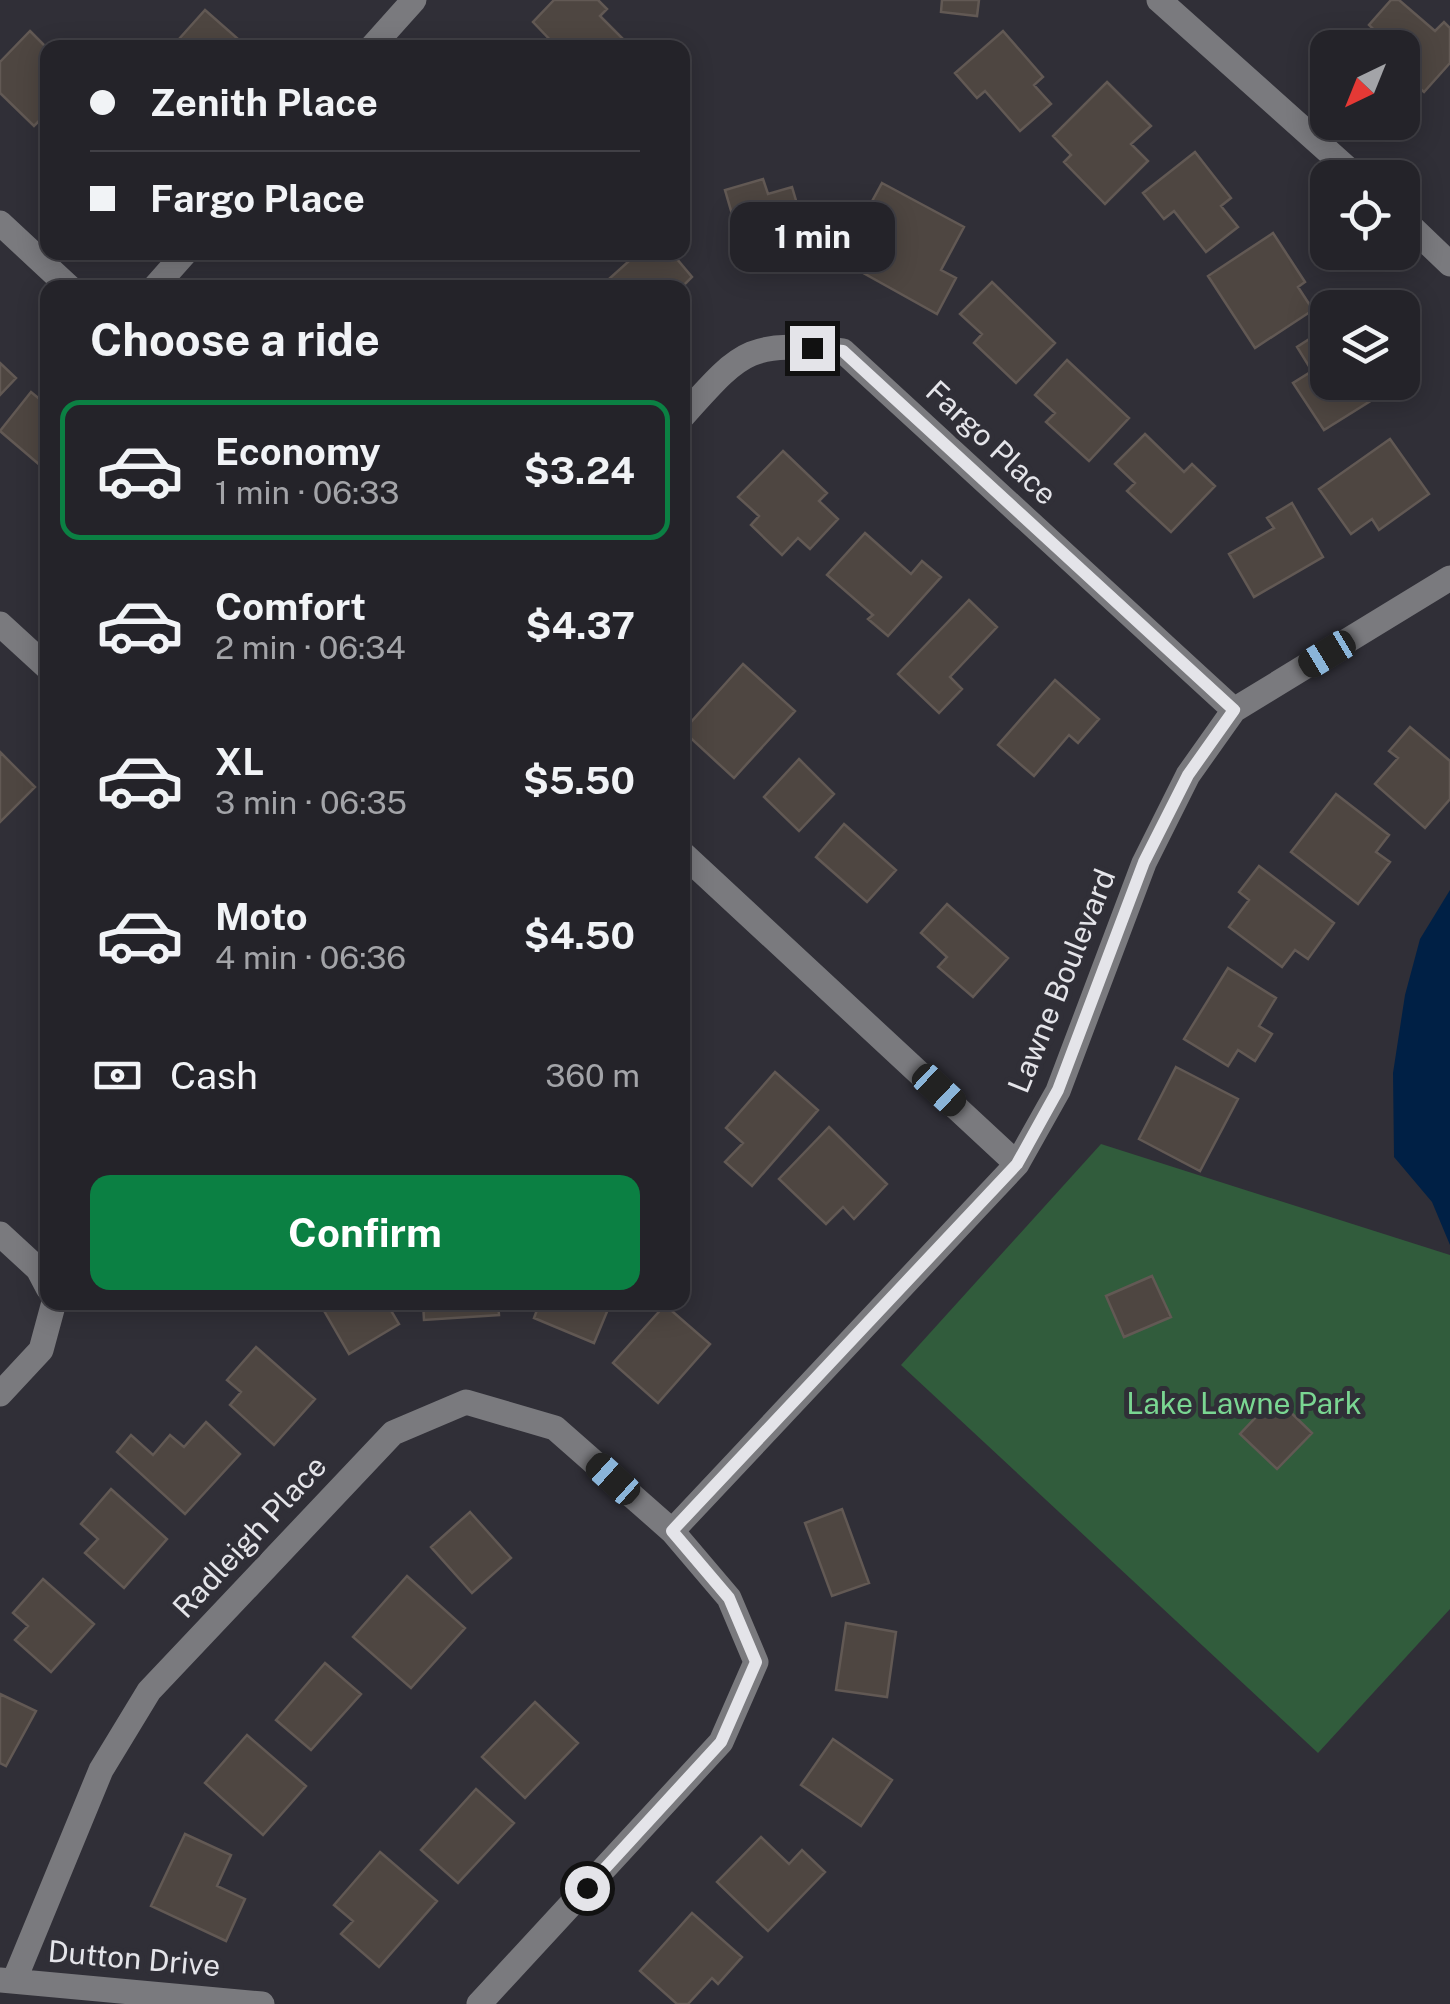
<!DOCTYPE html>
<meta charset="utf-8">
<style>
:root{--surface:#242329;--page:#302f35;--text:#f1f3f6;--muted:#a3a4a8;--line:#414046;--accent:#0b8043}
body{margin:0;font-family:"Public Sans",sans-serif;background:var(--page);color:var(--text);height:100vh;display:flex;flex-direction:column;font-size:38px;white-space:nowrap}
*{box-sizing:border-box;margin:0}
p{font-size:32px;color:var(--muted)}
.icon{flex:none;width:55px;height:55px;fill:none;stroke:currentColor;stroke-width:2;stroke-linecap:round;stroke-linejoin:round}
.map{position:relative;flex:1;overflow:hidden}
.details{position:absolute;left:40px;top:280px;width:650px;height:1030px;display:flex;flex-direction:column;background:var(--surface);border-radius:20px;box-shadow:0 5px 25px #0003,0 0 0 2px var(--line)}
.details>*{flex:none}
.top-card{position:absolute;left:40px;top:40px;width:650px;height:220px;border-radius:20px;box-shadow:0 5px 25px #0003,0 0 0 2px var(--line);display:grid;align-content:center;height:220px;padding:0 50px;background:var(--surface)}
.needle{width:65px;rotate:223deg}
.controls{position:absolute;left:1310px;top:30px;display:grid;gap:20px}
.controls a{display:grid;place-items:center;width:110px;height:110px;border-radius:20px;background:var(--surface);box-shadow:0 5px 25px #0003,0 0 0 2px var(--line);font-size:50px}
.end{position:absolute;width:45px;height:45px;margin:-22px;border:12px solid #e4e4e9;background:#111;box-shadow:0 0 0 5px #111}
.from{border-radius:50%}
.bubble{position:absolute;height:70px;border-radius:20px;background:var(--surface);box-shadow:0 5px 25px #0003,0 0 0 2px var(--line);font-size:32px;font-weight:700;line-height:70px;text-align:center}
.car{position:absolute;width:30px;height:60px;margin:-30px -15px;border-radius:12px;box-shadow:0 0 8px 2px #0007;background:linear-gradient(#222 24%,#8ab4d8 0 40%,#222 0 76%,#8ab4d8 0 86%,#222 0)}
.top-card b{display:flex;align-items:center;gap:35px;height:95px;font-size:38px}
.top-card b+b{border-top:2px solid var(--line)}
.top-card i{width:25px;height:25px;background:var(--text)}
ul{padding:0;list-style:none}
li{display:flex;align-items:center;gap:30px;height:140px;margin:0 20px 15px;padding:0 30px;border:5px solid transparent;border-radius:20px}
li div{flex:1}
li b{display:block;font-size:38px}
li em{font-style:normal;font-weight:700}
li.on{border-color:var(--accent)}
li>.icon{width:90px;height:90px;stroke-width:1.5}
h2{padding:0 50px;font-size:45px;line-height:120px}
.pay{display:flex;align-items:center;gap:25px;height:110px;padding:0 50px;font-size:38px}
.pay p{margin-inline-start:auto}
.button{display:flex;gap:20px;margin-top:auto;padding:20px 50px}
.button a{flex:1;height:115px;border-radius:20px;background:var(--accent);color:#fff;font-size:40px;font-weight:700;line-height:115px;text-align:center}
.map>svg:first-child{display:block}
</style>
<div class="map">
<svg width="1450" height="2004" viewBox="0 0 1450 2004">
<rect width="100%" height="100%" fill="#302f37"/>
<path fill="#315c3c" d="M1101,1144L1450,1255V1609L1318,1753L901,1365Z"/>
<path fill="#002045" d="M1450,890V1245L1432,1202L1394,1157L1393,1073L1405,995L1420,939Z"/>
<path fill="#4e4641" stroke="#625954" stroke-width="2.5" d="M554,0H598L607,9L600,16L632,48H558L533,22Z
M942,0H979L977,16L941,12Z
M1391,0H1399L1435,31L1444,22L1450,28V63L1424,92L1402,73V48H1384L1388,43L1369,25Z
M205,10L246,46L244,48H171Z
M30,31L48,49V112L34,126L0,93V62Z
M1003,31L1043,77L1034,85L1051,104L1020,131L985,91L977,98L955,73Z
M1107,82L1151,126L1131,144L1148,161L1105,204L1064,162L1071,155L1053,136Z
M1195,152L1231,198L1221,206L1238,227L1206,252L1174,211L1164,219L1143,193Z
M763,179L768,194L792,187L811,251L748,269L725,190Z
M882,183L964,227L941,270L956,278L937,314L840,260Z
M1273,233L1305,282L1298,287L1313,310L1255,348L1208,276Z
M639,252H671L692,277L681,288H599Z
M992,282L1055,343L1016,383L974,343L982,334L960,314Z
M1328,327V382H1383L1388,390L1324,430L1293,383L1312,371L1297,347Z
M1067,360L1129,418L1089,461L1046,422L1055,413L1035,395Z
M0,363L16,378L0,395Z
M31,392L48,406V472L0,431Z
M1145,434L1184,472L1192,464L1215,486L1171,532L1127,491L1135,483L1115,464Z
M1390,439L1429,494L1379,530L1372,519L1351,534L1319,489Z
M783,451L827,493L819,501L838,519L810,549L798,538L782,555L751,525L759,516L738,497Z
M1292,503L1323,557L1254,597L1229,554L1274,528L1267,518Z
M865,533L911,574L922,561L941,577L888,636L868,619L873,615L827,575Z
M969,600L997,627L950,677L962,689L939,713L898,674Z
M743,664L795,711L734,778L683,731Z
M1055,680L1099,719L1078,743L1069,735L1034,776L998,745Z
M1410,727L1450,761V799L1425,828L1375,784L1398,758L1389,751Z
M0,752L35,787L0,822Z
M799,759L834,794L799,831L764,797Z
M1336,794L1389,835L1376,852L1390,862L1358,904L1291,852Z
M844,824L896,870L867,902L816,857Z
M1259,866L1334,923L1308,959L1295,950L1282,967L1229,927L1249,900L1239,892Z
M947,904L1008,958L973,997L938,967L947,957L921,933Z
M1228,968L1276,998L1259,1026L1272,1034L1255,1061L1238,1050L1228,1066L1184,1039Z
M1176,1067L1238,1099L1200,1171L1139,1139Z
M775,1072L818,1110L752,1186L725,1162L743,1143L726,1128Z
M829,1127L887,1184L854,1219L843,1207L826,1224L779,1179Z
M1152,1276L1171,1317L1124,1337L1106,1296Z
M319,1302H386L399,1324L349,1354Z
M423,1302H498L499,1315L424,1320Z
M540,1302H611L594,1343L534,1318Z
M665,1305L710,1344L658,1403L613,1363Z
M256,1347L315,1399L274,1445L230,1405L241,1392L227,1380Z
M1275,1397L1312,1433L1277,1469L1240,1434Z
M206,1422L240,1454L185,1514L117,1452L131,1435L153,1455L170,1435L184,1447Z
M111,1489L167,1539L124,1588L85,1553L98,1539L81,1524Z
M842,1509L869,1583L832,1596L805,1523Z
M470,1512L511,1558L472,1593L431,1547Z
M407,1576L465,1628L411,1688L353,1637Z
M43,1579L94,1624L51,1672L15,1640L28,1626L13,1613Z
M846,1623L896,1632L887,1697L836,1690Z
M325,1663L361,1694L311,1750L276,1720Z
M0,1694L36,1711L6,1766L0,1763Z
M535,1702L578,1743L525,1798L482,1757Z
M247,1735L306,1786L263,1835L205,1783Z
M833,1739L892,1780L861,1826L801,1785Z
M476,1789L514,1823L458,1883L421,1850Z
M185,1834L231,1855L217,1886L245,1899L226,1941L151,1906Z
M761,1837L789,1864L802,1850L825,1872L768,1931L717,1882Z
M380,1852L437,1901L379,1967L341,1934L353,1921L334,1905Z
M692,1913L742,1957L718,1984L712,1978L688,2004H677L640,1971Z"/>
<g fill="none" stroke-linecap="round" stroke-linejoin="round">
<path stroke="#7a7a7e" stroke-width="25" d="M1159,0L1358,178
M371,48L414,0
M1402,218L1450,264
M0,223L70,288
M154,288L186,252
M682,417C744,348 748,341 843,351L1234,710
M0,624L48,668
M682,853L1017,1164
M0,1234L38,1269L48,1288
M0,1394L41,1350L54,1302
M672,1531L1017,1164L1058,1091L1144,863L1188,775L1234,710L1450,578
M0,1980L262,2004
M14,1981L101,1770L149,1691L393,1433L466,1402L555,1428L672,1531L729,1598L756,1662L721,1742L479,2004"/>
</g>
<g fill="none" stroke-linecap="round" stroke-linejoin="round">
<path stroke="#e4e4e9" stroke-width="12" d="M587,1888L721,1742L756,1662L729,1598L672,1531L1017,1164L1058,1090L1144,862L1188,775L1234,710L843,351L812,348"/>
</g>
<g text-anchor="middle" stroke-width="10" stroke-linejoin="round" paint-order="stroke">
<g font-size="30" fill="#e4e4e9" stroke="#302f37">
<text transform="translate(991 443) rotate(43)" y="10">Fargo Place</text>
<text transform="translate(1062 981) rotate(-68)" y="10">Lawne Boulevard</text>
<text transform="translate(250 1537) rotate(-47)" y="10">Radleigh Place</text>
<text transform="translate(134 1959) rotate(5)" y="10">Dutton Drive</text>
</g>
<g font-size="30" fill="#7ad692" stroke="#302f37">
<text x="1244" y="1414">Lake Lawne Park</text>
</g>
</g>
</svg>
<div class="controls">
<a><svg class="needle" viewBox="-14 -14 28 28"><path d="M0-13l5 13h-10z" fill="#e53935"/><path d="M0 13l5-13h-10z" fill="#a3a4a8"/></svg></a>
<a><svg class="icon" aria-label="locate" viewBox="0 0 24 24"><circle cx="12" cy="12" r="6"/><path d="M12 2v4M12 18v4M2 12h4M18 12h4"/></svg></a>
<a><svg class="icon" aria-label="layers" viewBox="0 0 24 24"><path d="M12 4l9 5-9 5-9-5zM3 14l9 5 9-5"/></svg></a>
</div>
<i class="end from" style="left:587px;top:1888px"></i>
<i class="end" style="left:812px;top:348px"></i>
<div class="bubble" style="left:730px;top:202px;width:165px">1 min</div>
<i class="car" style="left:1327px;top:654px;rotate:239deg"></i>
<i class="car" style="left:939px;top:1090px;rotate:133deg"></i>
<i class="car" style="left:613px;top:1479px;rotate:312deg"></i>
<div class="top-card">
<b><i class="from"></i>Zenith Place</b>
<b><i></i>Fargo Place</b>
</div>
<section class="details">
<h2>Choose a ride</h2>
<ul>
<li class="on"><svg class="icon" aria-label="car" viewBox="0 0 24 24"><path d="M5 17H2v-5l4-1 3-4h7l3 4 3 1v5h-3M9 17h6M6 11h13"/><circle cx="7" cy="17" r="2"/><circle cx="17" cy="17" r="2"/></svg><div><b>Economy</b><p>1 min · 06:33</p></div><em>$3.24</em></li>
<li><svg class="icon" aria-label="car" viewBox="0 0 24 24"><path d="M5 17H2v-5l4-1 3-4h7l3 4 3 1v5h-3M9 17h6M6 11h13"/><circle cx="7" cy="17" r="2"/><circle cx="17" cy="17" r="2"/></svg><div><b>Comfort</b><p>2 min · 06:34</p></div><em>$4.37</em></li>
<li><svg class="icon" aria-label="car" viewBox="0 0 24 24"><path d="M5 17H2v-5l4-1 3-4h7l3 4 3 1v5h-3M9 17h6M6 11h13"/><circle cx="7" cy="17" r="2"/><circle cx="17" cy="17" r="2"/></svg><div><b>XL</b><p>3 min · 06:35</p></div><em>$5.50</em></li>
<li><svg class="icon" aria-label="car" viewBox="0 0 24 24"><path d="M5 17H2v-5l4-1 3-4h7l3 4 3 1v5h-3M9 17h6M6 11h13"/><circle cx="7" cy="17" r="2"/><circle cx="17" cy="17" r="2"/></svg><div><b>Moto</b><p>4 min · 06:36</p></div><em>$4.50</em></li>
</ul>
<div class="pay"><svg class="icon" aria-label="cash" viewBox="0 0 24 24"><path d="M3 7h18v10H3z"/><circle cx="12" cy="12" r="2"/></svg>Cash<p>360 m</p></div>
<div class="button"><a>Confirm</a></div>
</section>
</div>
